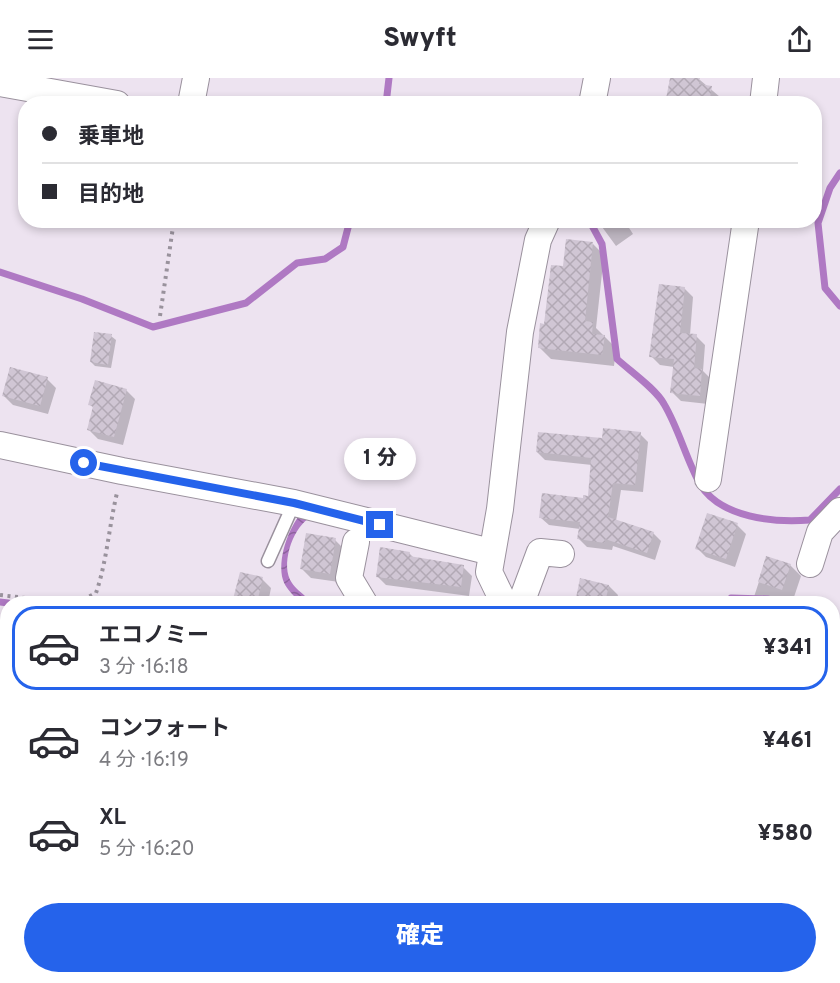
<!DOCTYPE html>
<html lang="ja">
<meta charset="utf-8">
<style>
:root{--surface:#fff;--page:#f7f7f7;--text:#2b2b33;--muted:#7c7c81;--line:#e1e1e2;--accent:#2563eb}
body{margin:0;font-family:Overpass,"Noto Sans JP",sans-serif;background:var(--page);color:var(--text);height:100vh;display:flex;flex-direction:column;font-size:22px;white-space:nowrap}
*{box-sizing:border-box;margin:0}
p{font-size:20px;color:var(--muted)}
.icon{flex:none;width:33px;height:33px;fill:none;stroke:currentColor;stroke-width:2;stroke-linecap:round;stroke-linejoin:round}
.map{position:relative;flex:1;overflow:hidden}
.panel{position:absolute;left:0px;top:518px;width:840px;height:388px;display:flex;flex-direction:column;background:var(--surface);border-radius:24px 24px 0 0;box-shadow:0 3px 9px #0003}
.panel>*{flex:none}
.banner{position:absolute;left:18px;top:18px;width:804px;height:132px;border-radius:24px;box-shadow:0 3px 9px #0003;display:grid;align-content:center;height:132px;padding:0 24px;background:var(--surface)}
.end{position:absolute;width:27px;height:27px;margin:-14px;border:8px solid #2563eb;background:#fff;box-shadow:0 0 0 3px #fff}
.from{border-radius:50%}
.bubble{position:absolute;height:42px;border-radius:21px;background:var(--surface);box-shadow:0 3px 9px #0003;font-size:20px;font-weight:800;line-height:42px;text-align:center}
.banner b{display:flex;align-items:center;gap:21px;height:57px;font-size:22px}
.banner b+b{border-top:2px solid var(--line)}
.banner i{width:15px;height:15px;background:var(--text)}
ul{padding:10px 0 0;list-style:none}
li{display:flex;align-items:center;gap:18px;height:84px;margin:0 12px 9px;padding:0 12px;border:3px solid transparent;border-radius:24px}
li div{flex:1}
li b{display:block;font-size:22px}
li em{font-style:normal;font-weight:800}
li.selected{border-color:var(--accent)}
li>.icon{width:54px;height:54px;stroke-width:1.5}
.button{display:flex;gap:12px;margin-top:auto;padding:12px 24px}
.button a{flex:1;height:69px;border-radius:36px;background:var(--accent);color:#fff;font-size:24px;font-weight:800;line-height:69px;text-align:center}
header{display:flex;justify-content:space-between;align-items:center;height:78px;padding:0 24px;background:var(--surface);font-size:27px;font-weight:800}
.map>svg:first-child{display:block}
</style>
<header><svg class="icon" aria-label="menu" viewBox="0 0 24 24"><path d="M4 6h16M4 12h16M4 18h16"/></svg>Swyft<svg class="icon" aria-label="share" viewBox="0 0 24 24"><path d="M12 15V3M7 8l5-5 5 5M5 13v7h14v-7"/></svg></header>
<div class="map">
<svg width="840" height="905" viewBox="0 0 840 905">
<defs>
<pattern id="water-waves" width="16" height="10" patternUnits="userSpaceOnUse" patternTransform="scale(1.5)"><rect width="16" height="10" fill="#af79c3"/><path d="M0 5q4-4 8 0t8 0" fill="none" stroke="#8e629e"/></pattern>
<pattern id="building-cross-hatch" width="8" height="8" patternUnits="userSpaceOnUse" patternTransform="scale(1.5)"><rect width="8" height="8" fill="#d0c6d4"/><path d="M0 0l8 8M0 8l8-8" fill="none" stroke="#b2a9b5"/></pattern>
</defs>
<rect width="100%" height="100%" fill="#ede3f0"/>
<path fill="#e5d7eb" d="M833,554L840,557V771L833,770Z"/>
<path fill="url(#water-waves)" d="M301,435L308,441C292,452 280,488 292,505C295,510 301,514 305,518L304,525H296L297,521C292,516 285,509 283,502C277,482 288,451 301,435Z"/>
<path fill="#0003" d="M672,0L700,2L720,19L719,26H667Z
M627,18L665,26H626Z
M597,142H624L633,156L616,168Z
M593,166L604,177L596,250L616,270L614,288L551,281L539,269L564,190Z
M684,210L693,219L690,257L696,258L705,267L703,293L711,301L708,326L681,323L672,314L674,289L660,287L651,278Z
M111,258L116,262L111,290L95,288L91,284Z
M47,301L56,310L48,336L13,327L4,318Z
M126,312L135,321L123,367L98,361L89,352L94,330L90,327Z
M640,356L648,364L643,414L621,412L616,443L653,455L661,463L655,482L613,468L612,472L587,469L579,461L580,451L549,447L541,440L589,419L592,387L545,382L537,374Z
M737,447L746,456L735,489L706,479L697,470Z
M335,462L344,471L339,504L311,500L302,491Z
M409,475L415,481L463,489L472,498L469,518L386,507L377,498Z
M767,479L790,487L801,498L793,522L787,520L785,525H752Z
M262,501L271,510L268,525H234Z
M581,502L609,508L618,517L616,525H576Z
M832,568L840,570V661L832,657Z
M124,898H209L207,905H122Z
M374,898H511L510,905H374Z
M569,898H580L611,905H568Z
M649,898H676L675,905H649Z
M711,898H771L769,905H710Z"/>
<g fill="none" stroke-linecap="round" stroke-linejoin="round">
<path stroke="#af79c3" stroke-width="7" d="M386,26L389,0
M840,95L830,110L818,145L825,210L840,228
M589,142L602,166L617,281C630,293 656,311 664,326C679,351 686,381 700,406C720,440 775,445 810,442L840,411
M0,194L82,221L153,249L246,225L297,185L325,181L343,169L350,142
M0,524L8,525
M727,525L731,520L768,521L777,525
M832,549L840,552"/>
</g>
<path fill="url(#building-cross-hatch)" d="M670,0H700L699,6L712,8L709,26H665Z
M566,161L593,164L585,243L593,244L592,256L605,257L602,277L538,270L540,245L544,246L551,187L563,188Z
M659,206L685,209L680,255L697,256L694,290L702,291L700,318L670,315L674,281L649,279Z
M94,254L112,256L108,287L90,284Z
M10,289L48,299L40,328L2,318Z
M95,302L127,311L114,359L87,352L93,328L88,327Z
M603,350L641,354L635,407L613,405L608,439L654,454L647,475L605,461V465L577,461L580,444L539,440L542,415L583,420V417L588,418L591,380L536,374L538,354L602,360Z
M707,435L738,445L726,481L695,471Z
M306,455L336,460L330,496L300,491Z
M380,469L410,474L409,478L464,487L461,509L376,499Z
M766,478L791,486L782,512L758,504Z
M240,494L263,499L257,525H232Z
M580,500L609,507L605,525H575Z"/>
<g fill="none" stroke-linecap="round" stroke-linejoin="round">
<defs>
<path id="service" d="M268,483L294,425"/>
<path id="minor" d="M0,5L117,26
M191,26L196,0
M592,26L597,0
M763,26L766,0
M0,367L122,393L294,425L491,474
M708,401L746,142
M356,464L349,500L364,525
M810,486L820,454L840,433
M507,525L502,521L489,494L500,431L520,254L538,162L547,142
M521,525L540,474L561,476
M0,699L8,672
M832,893L840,895
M65,905L67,898
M228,905L230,898
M633,905L634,898"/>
</defs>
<use href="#service" stroke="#9a919d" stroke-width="15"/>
<use href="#minor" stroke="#9a919d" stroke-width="28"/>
<path stroke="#99929c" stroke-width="4" stroke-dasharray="3 4.5" stroke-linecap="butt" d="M160,238L174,142
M0,517L68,525
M76,525L96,515C107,483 109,448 117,415"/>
<use href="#service" stroke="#fff" stroke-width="12"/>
<use href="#minor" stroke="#fff" stroke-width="26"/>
</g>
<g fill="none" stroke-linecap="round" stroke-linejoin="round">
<path stroke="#2563eb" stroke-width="8" d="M84,385L294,425L380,447"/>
</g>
</svg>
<i class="end from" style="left:84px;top:385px"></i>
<i class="end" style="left:380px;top:447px"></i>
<div class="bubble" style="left:344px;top:360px;width:72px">1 分</div>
<div class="banner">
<b><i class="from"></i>乗車地</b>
<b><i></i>目的地</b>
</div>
<section class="panel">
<ul>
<li class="selected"><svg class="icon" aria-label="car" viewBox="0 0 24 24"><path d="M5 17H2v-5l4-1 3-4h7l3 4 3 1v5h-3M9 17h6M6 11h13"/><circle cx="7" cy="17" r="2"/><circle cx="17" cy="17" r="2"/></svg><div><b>エコノミー</b><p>3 分 · 16:18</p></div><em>¥341</em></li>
<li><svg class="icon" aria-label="car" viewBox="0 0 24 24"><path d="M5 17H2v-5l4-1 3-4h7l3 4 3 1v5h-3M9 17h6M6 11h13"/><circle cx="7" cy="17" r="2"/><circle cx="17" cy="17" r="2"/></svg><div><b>コンフォート</b><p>4 分 · 16:19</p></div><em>¥461</em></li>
<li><svg class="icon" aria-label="car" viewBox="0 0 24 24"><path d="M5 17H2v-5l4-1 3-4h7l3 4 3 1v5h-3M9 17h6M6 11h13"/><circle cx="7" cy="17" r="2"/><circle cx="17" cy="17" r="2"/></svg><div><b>XL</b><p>5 分 · 16:20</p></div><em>¥580</em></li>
</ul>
<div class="button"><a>確定</a></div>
</section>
</div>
